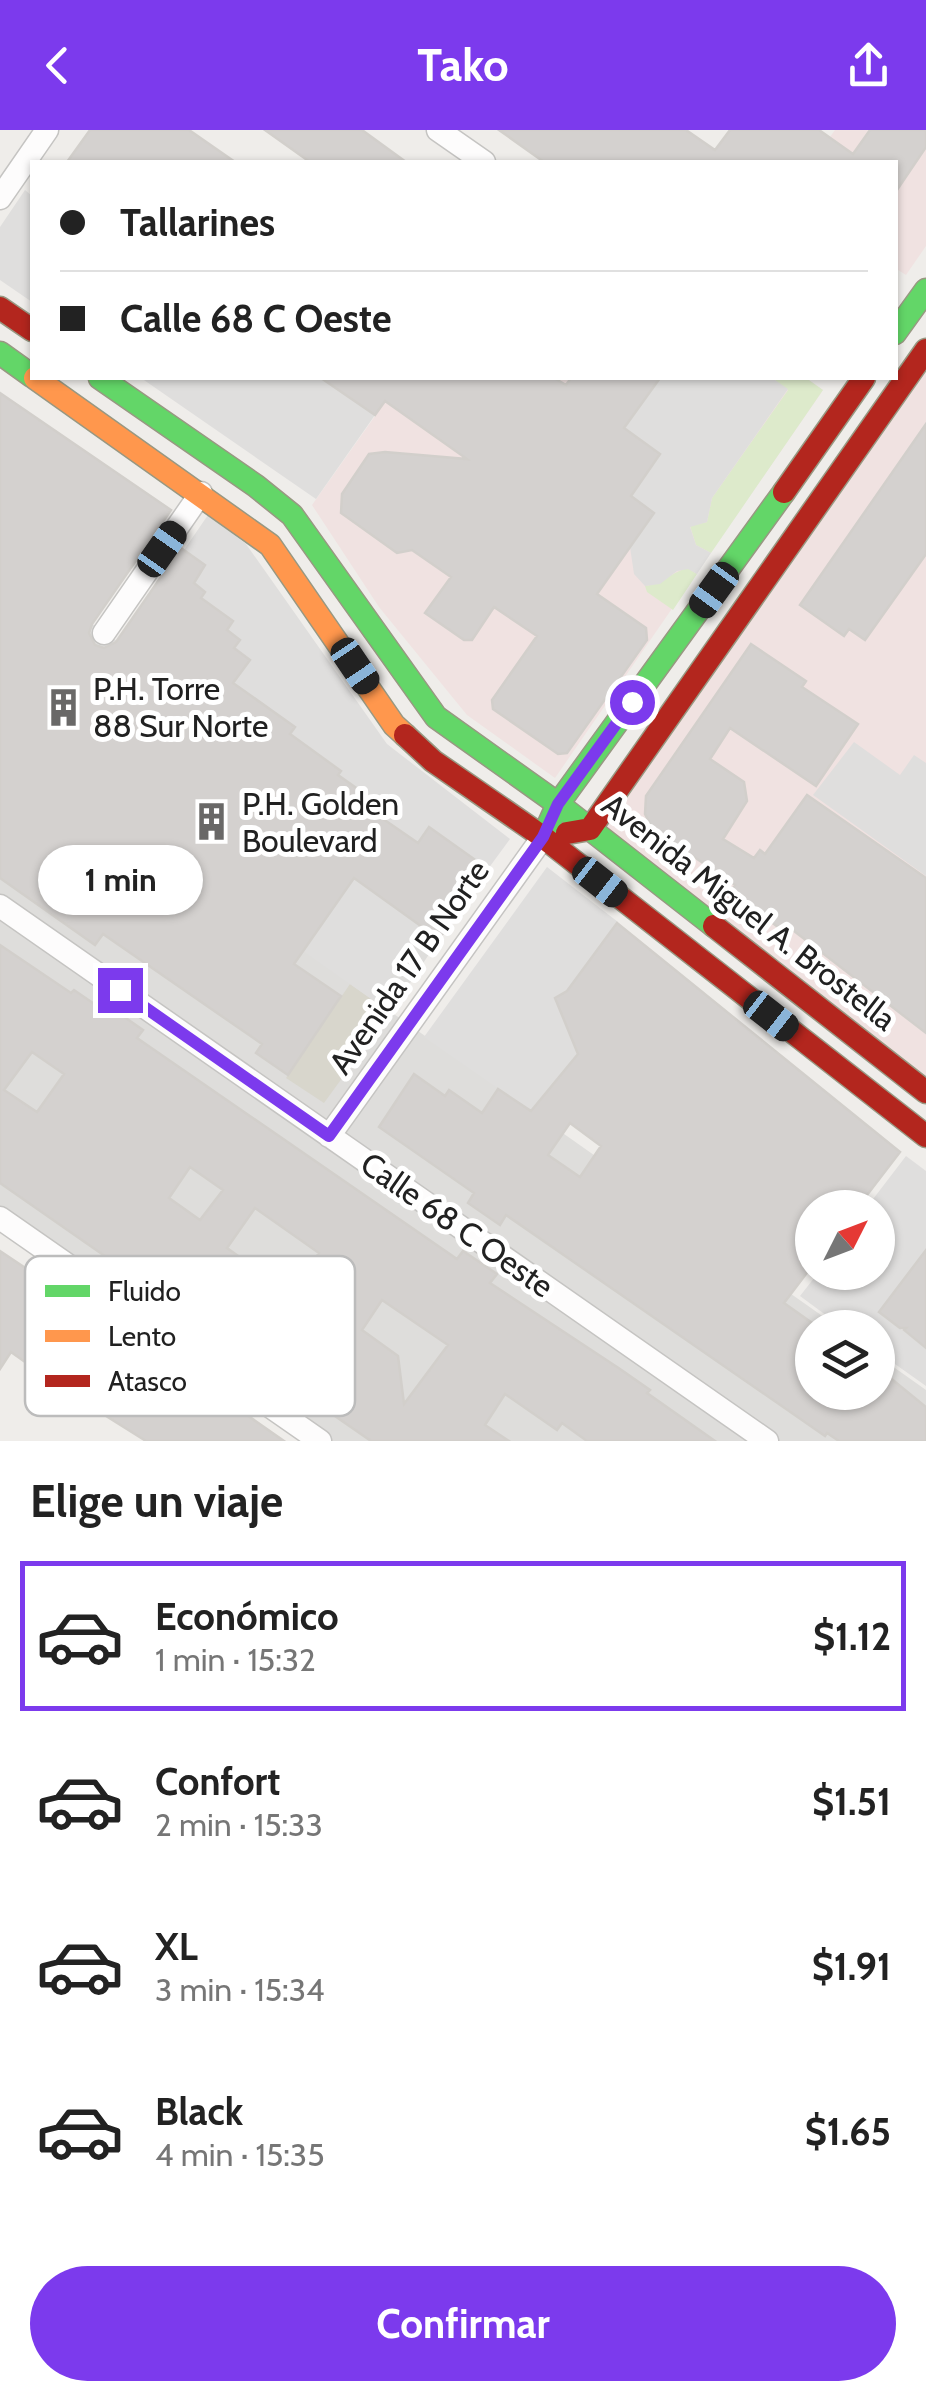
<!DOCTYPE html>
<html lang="es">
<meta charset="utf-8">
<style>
:root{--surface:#fff;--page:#f2f2f2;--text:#222;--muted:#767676;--line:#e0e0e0;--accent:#7c3aed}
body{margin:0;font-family:Cabin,sans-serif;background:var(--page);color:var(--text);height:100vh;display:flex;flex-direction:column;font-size:38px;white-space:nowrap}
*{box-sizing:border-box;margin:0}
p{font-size:32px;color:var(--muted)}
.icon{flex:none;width:55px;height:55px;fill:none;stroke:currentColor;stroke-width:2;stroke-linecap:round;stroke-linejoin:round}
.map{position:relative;height:1311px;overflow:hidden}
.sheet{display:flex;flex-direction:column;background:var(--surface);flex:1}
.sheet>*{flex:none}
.top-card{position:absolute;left:30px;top:30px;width:868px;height:220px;border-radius:0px;box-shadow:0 2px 8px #0004;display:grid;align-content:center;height:220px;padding:0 30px;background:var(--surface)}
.needle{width:65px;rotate:48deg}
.tools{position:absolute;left:795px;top:1060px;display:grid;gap:20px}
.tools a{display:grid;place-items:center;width:100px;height:100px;border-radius:50%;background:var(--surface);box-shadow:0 2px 8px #0004;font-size:50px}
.end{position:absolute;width:45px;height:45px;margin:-22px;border:12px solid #7c3aed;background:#fff;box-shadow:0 0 0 5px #fff}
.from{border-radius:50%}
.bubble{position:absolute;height:70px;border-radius:35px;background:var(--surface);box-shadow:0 2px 8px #0004;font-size:32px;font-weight:800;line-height:70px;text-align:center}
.car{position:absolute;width:30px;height:60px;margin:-30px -15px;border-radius:12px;box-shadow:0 0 8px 2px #0007;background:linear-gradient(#222 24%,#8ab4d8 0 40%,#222 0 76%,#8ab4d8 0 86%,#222 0)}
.top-card b{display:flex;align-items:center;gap:35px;height:95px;font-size:38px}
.top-card b+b{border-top:2px solid var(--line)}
.top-card i{width:25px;height:25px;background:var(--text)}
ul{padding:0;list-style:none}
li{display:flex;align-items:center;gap:30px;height:150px;margin:0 20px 15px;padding:0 10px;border:5px solid transparent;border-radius:0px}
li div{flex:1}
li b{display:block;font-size:38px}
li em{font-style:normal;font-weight:800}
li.on{border-color:var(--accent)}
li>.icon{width:90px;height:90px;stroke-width:1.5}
h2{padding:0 30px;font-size:45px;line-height:120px}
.button{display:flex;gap:20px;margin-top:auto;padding:20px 30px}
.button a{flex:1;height:115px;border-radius:60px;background:var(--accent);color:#fff;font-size:40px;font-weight:800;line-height:115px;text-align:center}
header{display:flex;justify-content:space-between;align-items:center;height:130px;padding:0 30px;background:var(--accent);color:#fff;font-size:45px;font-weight:800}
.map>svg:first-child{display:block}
</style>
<header><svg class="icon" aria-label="back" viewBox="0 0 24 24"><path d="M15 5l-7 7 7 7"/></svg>Tako<svg class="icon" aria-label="share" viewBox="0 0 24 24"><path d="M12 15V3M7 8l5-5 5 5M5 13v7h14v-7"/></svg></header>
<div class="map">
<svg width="926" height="1311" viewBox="0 0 926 1311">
<rect width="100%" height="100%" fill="#efedea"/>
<path fill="#dedddb" d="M0,431L120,513L295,707L439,809L391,882L838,1197L812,1198V1262H878V1226L926,1260V1311H320L0,1088Z"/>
<path fill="#f0e2e1" d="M835,0H926V116L906,145L895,138V32H812Z
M926,220V962L590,699Z
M402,248H806L823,260L555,648L467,585L379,477L312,375Z"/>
<path fill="#d8d6cc" d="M350,854L390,882L324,973L286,948Z"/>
<path fill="#ddeacb" d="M772,248H806L823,260L711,423L696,415L690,396L707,392L712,368L788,260Z
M688,438L697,444L673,480L647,462L645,456C663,454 671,442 688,438Z"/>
<path fill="#dfdedd" d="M25,60L32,66V172L0,150V97Z
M141,248H321L375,285L316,369Z
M660,248H772L788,259L712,368L707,392L690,397L696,415L711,423L697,444L688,439L677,441L660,454L645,456L634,444L630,417L654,383L631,366L660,324L624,298Z
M208,385L246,414L387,614L510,709L488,739L430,698L418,713L373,682L376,678L359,666L361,661L338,645L341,640L290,604L294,597L233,553L250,530L234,519L240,510L227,500L232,491L201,468L205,461L194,453L204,435L184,420Z
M854,612L900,645L914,625L926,633V746L813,665Z
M547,737L618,792L567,861L555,868L578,924L542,989L424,907Z
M353,748L424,799L374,871L303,821Z
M906,1026L926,1041V1120L880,1182L926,1219V1256L878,1222V1198L842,1197L800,1166L818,1143L878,1142V1078L867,1077Z"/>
<path fill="#d4d1cf" stroke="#d2cfcb" stroke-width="2.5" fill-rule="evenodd" d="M90,0H189L235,32H67Z
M265,0H362L406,32H310Z
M499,0H686L715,20L730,0H819L853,24L870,0H926V17L895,63V32H544Z
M321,248H554L566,255L571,248H660L624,298L660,324L631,366L654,383L597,464L646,498L647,510L567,623L558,624L493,579L492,570L537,506L494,477L472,510H464L425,483L451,447L412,420L397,423L341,383L342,364L369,324L385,322L467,329L385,271L375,285Z
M0,263L171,380L92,494L89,503L95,515L104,518L116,512L181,418L205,435L194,453L205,462L201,468L233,491L227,500L240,510L234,518L250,530L233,553L295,597L290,604L341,641L338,645L362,662L359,666L376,678L373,682L418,713L429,697L488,739L439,809L354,748L294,834L341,866L288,945L256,923L262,914L103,804L95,815L0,748Z
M926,294V424L865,510L849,499L844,506L800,475Z
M751,514L806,551L802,557L858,594L816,656L730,598L710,629L744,652L747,671L723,709L754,728L760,720L765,724L807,665L926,748V903L785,794L781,799L730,763L735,755L652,698L645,684L646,666Z
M617,793L900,1022L857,1078H812V1136L784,1173L812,1193V1262H878V1238L926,1277V1311H839L827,1303L825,1306L506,1085L500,1095L468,1073L474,1063L379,997L414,944L445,966L449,960L482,983L498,959L531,981L578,924L555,868L567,861ZM570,993L601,1016L580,1047L548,1025Z
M0,815L71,863L74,860L106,882L110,877L143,900L137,908L457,1129L463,1121L497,1144L490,1153L620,1239L650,1260L647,1263L715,1311H587L562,1293L557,1300L505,1264L485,1295L509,1311H371L280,1248L0,1053ZM32,922L64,944L37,982L4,960ZM190,1037L223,1060L200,1090L169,1068ZM255,1078L319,1123L294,1159L261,1137L259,1141L227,1118ZM382,1170L448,1215L404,1274L398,1226L362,1200Z
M926,1120V1218L904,1200L906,1198H900L879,1182Z
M0,1121L91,1182L94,1178L284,1311H146L76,1267L84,1254L51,1231L42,1244L11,1222L0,1239Z"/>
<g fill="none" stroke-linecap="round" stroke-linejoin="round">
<defs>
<path id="street" d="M438,0L484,32
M0,68L47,0
M104,503L201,363
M0,776L767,1311
M329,1006L543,707
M0,1088L320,1311"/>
<path id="fast" d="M895,203L926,160
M0,223L32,246
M100,248L256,356L292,385L436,587L558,674L714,796
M549,694L558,674L784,362"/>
<path id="slow" d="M35,248L270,415L394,595L405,605"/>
<path id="jam" d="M0,178L32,200
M784,362L864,248
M405,605L433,631L543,707L926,1006
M567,703L590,699L926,220
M714,796L926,962"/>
</defs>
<use href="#street" stroke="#c5c4c2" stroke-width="25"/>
<use href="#fast" stroke="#989882" stroke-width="25"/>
<use href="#slow" stroke="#989882" stroke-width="25"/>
<use href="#jam" stroke="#989882" stroke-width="25"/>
<use href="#street" stroke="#fdfcfc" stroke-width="22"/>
<use href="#fast" stroke="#63d668" stroke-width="22"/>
<use href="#slow" stroke="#ff974d" stroke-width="22"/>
<use href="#jam" stroke="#b3261e" stroke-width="22"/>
</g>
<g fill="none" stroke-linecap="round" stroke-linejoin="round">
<path stroke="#7c3aed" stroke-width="12" d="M120,860L329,1006L543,707L558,674L632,572"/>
</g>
<defs>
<symbol id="building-bare" viewBox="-9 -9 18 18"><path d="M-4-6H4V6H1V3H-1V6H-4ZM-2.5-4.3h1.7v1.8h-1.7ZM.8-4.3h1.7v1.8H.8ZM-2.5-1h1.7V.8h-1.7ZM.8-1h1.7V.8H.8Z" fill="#696867" stroke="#fff" stroke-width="2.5" paint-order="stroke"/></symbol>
</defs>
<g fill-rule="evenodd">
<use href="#building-bare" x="36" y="550" width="55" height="55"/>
<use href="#building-bare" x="184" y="664" width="55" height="55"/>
</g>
<g text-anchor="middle" stroke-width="10" stroke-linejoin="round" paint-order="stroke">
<g font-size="32" fill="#212121" stroke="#fff" text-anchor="start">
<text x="93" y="570">P.H. Torre<tspan x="93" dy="37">88 Sur Norte</tspan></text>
<text x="242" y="685">P.H. Golden<tspan x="242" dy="37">Boulevard</tspan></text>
</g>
<g font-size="32" fill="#212121" stroke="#fff">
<text transform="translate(749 782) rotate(38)" y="11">Avenida Miguel A. Brostella</text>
<text transform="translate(409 837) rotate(-55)" y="11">Avenida 17 B Norte</text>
<text transform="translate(457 1095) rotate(35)" y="11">Calle 68 C Oeste</text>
</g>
</g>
<rect x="25" y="1126" width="330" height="160" rx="15" fill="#fff" stroke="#bcbcbc" stroke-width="2.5"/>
<rect x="45" y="1155" width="45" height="12" fill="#63d668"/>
<rect x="45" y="1200" width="45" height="12" fill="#ff974d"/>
<rect x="45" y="1245" width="45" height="12" fill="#b3261e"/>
<g font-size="28" fill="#212121">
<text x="108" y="1171">Fluido</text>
<text x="108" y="1216">Lento</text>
<text x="108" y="1261">Atasco</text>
</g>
</svg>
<div class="tools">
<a><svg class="needle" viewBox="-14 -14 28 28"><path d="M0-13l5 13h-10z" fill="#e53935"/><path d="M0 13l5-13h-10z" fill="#767676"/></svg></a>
<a><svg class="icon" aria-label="layers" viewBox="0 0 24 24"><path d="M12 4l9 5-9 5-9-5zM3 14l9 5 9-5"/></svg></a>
</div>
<i class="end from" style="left:632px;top:572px"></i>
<i class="end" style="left:120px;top:860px"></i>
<div class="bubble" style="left:38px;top:715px;width:165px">1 min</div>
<i class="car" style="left:162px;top:419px;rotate:35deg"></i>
<i class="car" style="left:714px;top:460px;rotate:216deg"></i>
<i class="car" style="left:355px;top:536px;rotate:146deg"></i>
<i class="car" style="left:600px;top:752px;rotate:128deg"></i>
<i class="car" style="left:771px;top:886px;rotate:128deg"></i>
<div class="top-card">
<b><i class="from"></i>Tallarines</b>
<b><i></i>Calle 68 C Oeste</b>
</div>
</div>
<section class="sheet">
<h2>Elige un viaje</h2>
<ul>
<li class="on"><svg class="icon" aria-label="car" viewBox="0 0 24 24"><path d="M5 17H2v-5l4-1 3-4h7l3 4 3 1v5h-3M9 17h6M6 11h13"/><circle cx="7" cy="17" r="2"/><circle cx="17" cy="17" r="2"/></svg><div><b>Económico</b><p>1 min · 15:32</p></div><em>$1.12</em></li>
<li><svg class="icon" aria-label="car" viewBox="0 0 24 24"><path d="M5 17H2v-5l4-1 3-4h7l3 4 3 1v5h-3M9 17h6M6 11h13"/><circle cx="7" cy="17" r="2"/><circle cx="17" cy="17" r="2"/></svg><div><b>Confort</b><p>2 min · 15:33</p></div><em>$1.51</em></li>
<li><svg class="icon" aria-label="car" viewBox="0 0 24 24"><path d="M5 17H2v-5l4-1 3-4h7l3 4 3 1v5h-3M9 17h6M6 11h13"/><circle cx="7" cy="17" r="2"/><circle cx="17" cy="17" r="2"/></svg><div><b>XL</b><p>3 min · 15:34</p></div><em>$1.91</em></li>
<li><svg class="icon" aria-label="car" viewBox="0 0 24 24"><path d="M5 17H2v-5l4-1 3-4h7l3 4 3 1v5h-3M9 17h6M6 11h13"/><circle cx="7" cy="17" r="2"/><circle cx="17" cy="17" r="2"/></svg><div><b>Black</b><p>4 min · 15:35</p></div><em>$1.65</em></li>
</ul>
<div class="button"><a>Confirmar</a></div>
</section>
